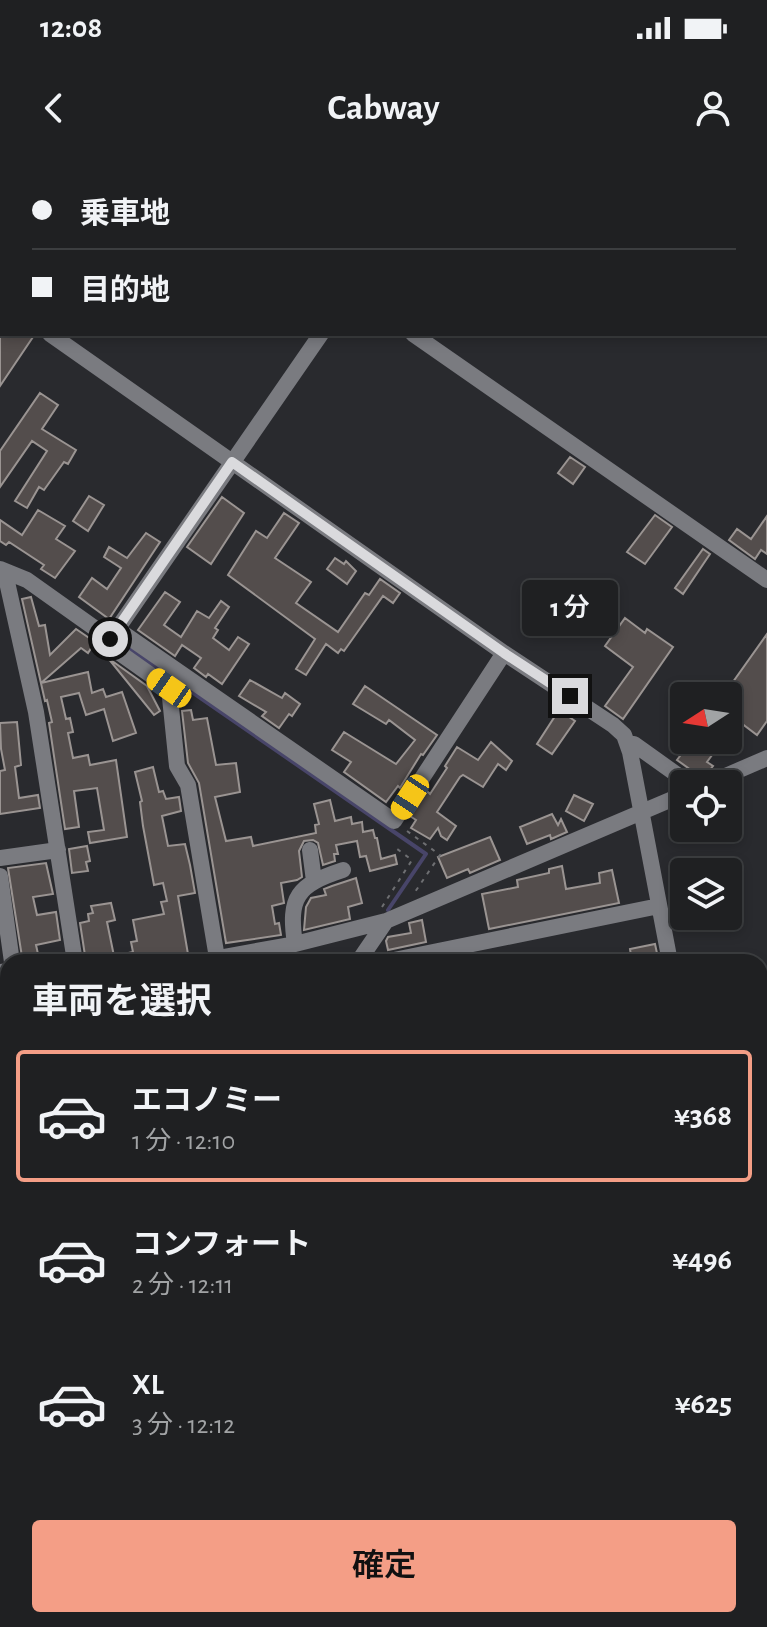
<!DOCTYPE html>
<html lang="ja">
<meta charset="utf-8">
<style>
:root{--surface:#1f2022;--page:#2c2d2f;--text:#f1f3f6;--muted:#a1a3a5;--line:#3c3e40;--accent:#f49e86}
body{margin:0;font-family:"Alegreya Sans","Noto Sans JP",sans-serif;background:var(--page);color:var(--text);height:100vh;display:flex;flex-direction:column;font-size:30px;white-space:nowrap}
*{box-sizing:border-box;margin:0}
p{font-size:26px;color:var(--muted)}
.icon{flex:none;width:44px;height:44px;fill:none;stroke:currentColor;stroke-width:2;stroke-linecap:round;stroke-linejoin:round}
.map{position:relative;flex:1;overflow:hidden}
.panel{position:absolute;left:0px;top:794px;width:768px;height:674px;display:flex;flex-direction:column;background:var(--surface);border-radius:24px 24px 0 0;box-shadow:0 4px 12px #0003,0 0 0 2px var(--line)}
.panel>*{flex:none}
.hud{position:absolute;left:0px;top:0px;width:768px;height:176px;box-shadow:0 4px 12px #0003,0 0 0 2px var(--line);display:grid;align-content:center;height:176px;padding:0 32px;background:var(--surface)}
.needle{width:52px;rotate:258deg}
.buttons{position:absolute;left:670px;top:522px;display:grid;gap:16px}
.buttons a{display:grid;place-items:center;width:72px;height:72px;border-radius:8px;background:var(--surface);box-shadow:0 4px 12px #0003,0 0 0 2px var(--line);font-size:40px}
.end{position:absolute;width:36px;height:36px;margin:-18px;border:10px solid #dadadd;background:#111;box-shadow:0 0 0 4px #111}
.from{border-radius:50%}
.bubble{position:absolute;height:56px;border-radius:8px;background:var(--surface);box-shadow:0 4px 12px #0003,0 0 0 2px var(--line);font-size:26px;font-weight:600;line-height:56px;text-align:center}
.car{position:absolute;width:24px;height:48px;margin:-24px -12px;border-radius:10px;box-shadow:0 0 6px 2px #0007;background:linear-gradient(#f5c518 24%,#345 0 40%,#f5c518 0 76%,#345 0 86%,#f5c518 0)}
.hud b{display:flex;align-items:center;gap:28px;height:76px;font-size:30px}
.hud b+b{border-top:2px solid var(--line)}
.hud i{width:20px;height:20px;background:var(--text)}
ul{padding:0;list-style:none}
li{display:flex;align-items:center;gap:24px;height:132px;margin:0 16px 12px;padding:0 16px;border:4px solid transparent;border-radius:8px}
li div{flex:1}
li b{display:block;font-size:30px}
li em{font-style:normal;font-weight:600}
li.on{border-color:var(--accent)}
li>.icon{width:72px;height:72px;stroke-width:1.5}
h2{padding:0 32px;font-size:36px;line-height:96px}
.button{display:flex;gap:16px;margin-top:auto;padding:16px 32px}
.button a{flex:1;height:92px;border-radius:8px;background:var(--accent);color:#111;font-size:32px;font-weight:600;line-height:92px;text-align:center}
.status{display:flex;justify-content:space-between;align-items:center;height:56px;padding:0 40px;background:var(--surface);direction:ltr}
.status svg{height:22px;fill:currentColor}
header{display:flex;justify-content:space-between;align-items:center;height:104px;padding:0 32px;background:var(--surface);font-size:36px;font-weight:600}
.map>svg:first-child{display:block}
</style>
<div class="status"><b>12:08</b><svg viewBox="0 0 49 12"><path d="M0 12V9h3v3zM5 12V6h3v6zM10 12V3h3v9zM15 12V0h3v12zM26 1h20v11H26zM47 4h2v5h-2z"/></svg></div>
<header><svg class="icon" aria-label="back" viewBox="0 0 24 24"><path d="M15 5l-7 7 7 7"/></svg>Cabway<svg class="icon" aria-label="person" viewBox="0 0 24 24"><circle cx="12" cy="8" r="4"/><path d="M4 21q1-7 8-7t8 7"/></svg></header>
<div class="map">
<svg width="767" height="1467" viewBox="0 0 767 1467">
<rect width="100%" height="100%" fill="#292a2e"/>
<path fill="#2f313b" d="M760,1302L767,1337V1467H454L453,1464L437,1467H256L255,1460H760Z"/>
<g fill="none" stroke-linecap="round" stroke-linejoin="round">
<path stroke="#484569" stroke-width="4" d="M699,0L702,2
M766,46H767
M0,47L2,44
M131,490L426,694L388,750"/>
</g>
<path fill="#534d4c" stroke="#9a9492" stroke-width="2" d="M0,174H35L0,226Z
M40,233L58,245L42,269L76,290L68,304L64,302L44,330L39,327L27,348L15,341L47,291L32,281L0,327V291Z
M570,297L585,307L573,324L558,313Z
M89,336L104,345L88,371L73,361Z
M222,337L244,353L211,404L187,387Z
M38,350L65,366L56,379L75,391L55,418L41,409L44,405L9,382L6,385L0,381V360L22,375Z
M284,353L299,363L275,398L311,422L296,443L338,472L365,433L369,435L380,419L400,433L393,443L383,436L344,491L341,489L338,493L326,484L306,515L296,509L315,479L228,415L256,371L267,378Z
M655,355L672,367L645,404L627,392Z
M767,356V394L761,390L755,399L729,380L737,369L751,379Z
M146,373L160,382L109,459L79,437L92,418L107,429L121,408L104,397L109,387L127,398Z
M703,389L710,394L683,434L675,428Z
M335,398L344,404L346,401L356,411L347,424L327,409Z
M165,432L180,442L164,465L181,477L197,451L209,458L221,441L229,447L215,468L218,470L213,478L229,490L238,477L249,484L222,524L208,514L206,517L194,508L201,498L182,485L175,496L138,470Z
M31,437L39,466L45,465L50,495L76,469L95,482L88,493L81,488L41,523L88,512L92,533L103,529L106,537L122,532L136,573L113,581L104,549L86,555L79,533L61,537L66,559L70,558L73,572L68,573L73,598L88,595L90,605L116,600L127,677L90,683L88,672L104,670L97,628L74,631L79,667L65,669L49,563L52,562L47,540L45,541L22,439Z
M625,458L645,473L647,469L673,487L623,559L605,546L633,507L605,486Z
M767,474V561L757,575L737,560L728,573V536H723Z
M108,498L147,526L160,551L154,555Z
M250,520L282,538L285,533L300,544L292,556L289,554L279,568L262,556L266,552L239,536Z
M365,526L437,575L423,595L421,594L400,628L398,626L386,642L344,612L351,602L332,590L344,572L396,604L415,580L389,560L386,564L353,544Z
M191,550L193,560L207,558L216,605L236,603L240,632L215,637L226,681L251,677L253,686L316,673L315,665L319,664L314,644L330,640L335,661L351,657L352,664L362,662L363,672L373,670L375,678H377L381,699L395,695L397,704L370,711L366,696L360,697L357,681L336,685L338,694H334L335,701L323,705L318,683L313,680L304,681L299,691L302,717L297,720L281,723L284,743L272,746L275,764L279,763L281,775L226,783L199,623L188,603L182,551Z
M559,550L575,561L552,594L537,584Z
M17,562L21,605L15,607L19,638L38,635L40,648L0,654V611L5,610L1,589L0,563Z
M692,580H723L707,602L713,606L709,611L704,613L701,611L698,615L677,600Z
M491,582L512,601L506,610L498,604L483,627L463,615L460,617L437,652L456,666L447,680L441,676L438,668L430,679L411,668L416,660L410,656L427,631L430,634L447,608L445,606L457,587L478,600Z
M153,607L159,632L163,631L166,639L179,637L181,651L162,656L168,686L185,684L190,705L195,733L178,736L188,794L170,800V796L145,802L144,800L134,802H86L80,763L89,761L88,754L93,753L91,746L111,743L115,760L107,762L114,796L133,792L131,782L137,781L133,760L164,754L161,742L167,741L163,723L154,725L143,666L140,642L142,641L135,612Z
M574,635L593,644L584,661L566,651Z
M552,654L558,665L561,659L567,672L551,679L550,675L527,684L520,667Z
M490,677L500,700L470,713L468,709L447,718L438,697Z
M87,686L90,701L86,702L88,711L72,713L69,689Z
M46,703L53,734L33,737L37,755L56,752L60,780L36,785L38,794L22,797L8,708Z
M562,706L566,729L600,723L599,713L612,710L619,743L489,769L482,734L518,727L517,720L549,713V709Z
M356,718L362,743L348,747L350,759L304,770L306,747L311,738L326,735L324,729L332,726Z
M422,760L426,782L388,790L386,781L388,777L411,773L409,763Z
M655,784L658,798L632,802L630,789Z"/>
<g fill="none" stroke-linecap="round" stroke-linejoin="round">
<path stroke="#6e6f72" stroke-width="2" stroke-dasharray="4 6" stroke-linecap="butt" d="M165,0L168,2
M712,0L715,2
M766,37L767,38
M407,671L440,695L415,732
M382,747L412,700L393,686
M760,1045L767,1043
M760,1153L767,1152
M0,1194L8,1192
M0,1298L8,1297"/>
<path stroke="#7a7b80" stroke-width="16" d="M23,2L24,0
M439,2L441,0
M0,35L2,32
M0,139L2,140
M50,174L504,493L613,565L624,575L630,592L670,802
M413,174L767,420
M0,409L27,420L110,479L114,489L169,528L177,606L188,625L217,798
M5,413L36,552L75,802
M117,469L394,661L504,493
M111,478L321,174
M634,584L690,624
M707,624L767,598
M310,690L314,721
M0,698L58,690
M0,716L12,802
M295,784C288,737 297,725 343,710
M196,802L295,784L386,761L684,634
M358,802L386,761
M384,802L659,746
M0,812L8,811
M0,931L8,932
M760,936L767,935
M0,1044L8,1042
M0,1145L8,1144
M760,1267L767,1304
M217,1467L243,1462"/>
<path stroke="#8591fd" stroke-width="24" d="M760,1065L767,1064
M760,1084L767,1082
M760,1116L767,1114
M0,1233L8,1232
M0,1271L8,1269"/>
</g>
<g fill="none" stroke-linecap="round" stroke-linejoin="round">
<path stroke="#dadadd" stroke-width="10" d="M110,479L232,302L504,493L570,536"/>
</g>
</svg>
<div class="buttons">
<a><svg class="needle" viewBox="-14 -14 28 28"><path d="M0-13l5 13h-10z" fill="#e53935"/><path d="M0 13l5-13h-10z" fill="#a1a3a5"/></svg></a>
<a><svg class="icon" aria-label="locate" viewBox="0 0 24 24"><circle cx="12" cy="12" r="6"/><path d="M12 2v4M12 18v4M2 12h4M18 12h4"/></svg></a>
<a><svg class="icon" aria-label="layers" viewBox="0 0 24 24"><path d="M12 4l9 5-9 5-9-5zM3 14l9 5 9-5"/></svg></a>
</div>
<i class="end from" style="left:110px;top:479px"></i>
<i class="end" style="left:570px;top:536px"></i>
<div class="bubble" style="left:522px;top:420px;width:96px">1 分</div>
<i class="car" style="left:169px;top:528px;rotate:305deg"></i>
<i class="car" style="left:410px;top:637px;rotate:213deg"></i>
<div class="hud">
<b><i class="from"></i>乗車地</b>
<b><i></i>目的地</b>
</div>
<section class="panel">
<h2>車両を選択</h2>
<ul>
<li class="on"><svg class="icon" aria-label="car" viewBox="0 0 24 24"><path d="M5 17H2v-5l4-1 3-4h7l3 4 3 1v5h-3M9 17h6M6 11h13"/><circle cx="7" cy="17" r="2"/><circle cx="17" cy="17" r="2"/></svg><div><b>エコノミー</b><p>1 分 · 12:10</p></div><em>¥368</em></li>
<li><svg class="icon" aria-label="car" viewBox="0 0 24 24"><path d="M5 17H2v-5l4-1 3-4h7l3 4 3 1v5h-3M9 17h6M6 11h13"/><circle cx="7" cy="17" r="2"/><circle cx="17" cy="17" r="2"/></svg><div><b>コンフォート</b><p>2 分 · 12:11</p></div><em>¥496</em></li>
<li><svg class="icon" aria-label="car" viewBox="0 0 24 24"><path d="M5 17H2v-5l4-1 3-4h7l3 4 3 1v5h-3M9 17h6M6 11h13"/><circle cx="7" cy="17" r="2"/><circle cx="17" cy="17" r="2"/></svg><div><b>XL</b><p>3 分 · 12:12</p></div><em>¥625</em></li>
</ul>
<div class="button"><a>確定</a></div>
</section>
</div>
